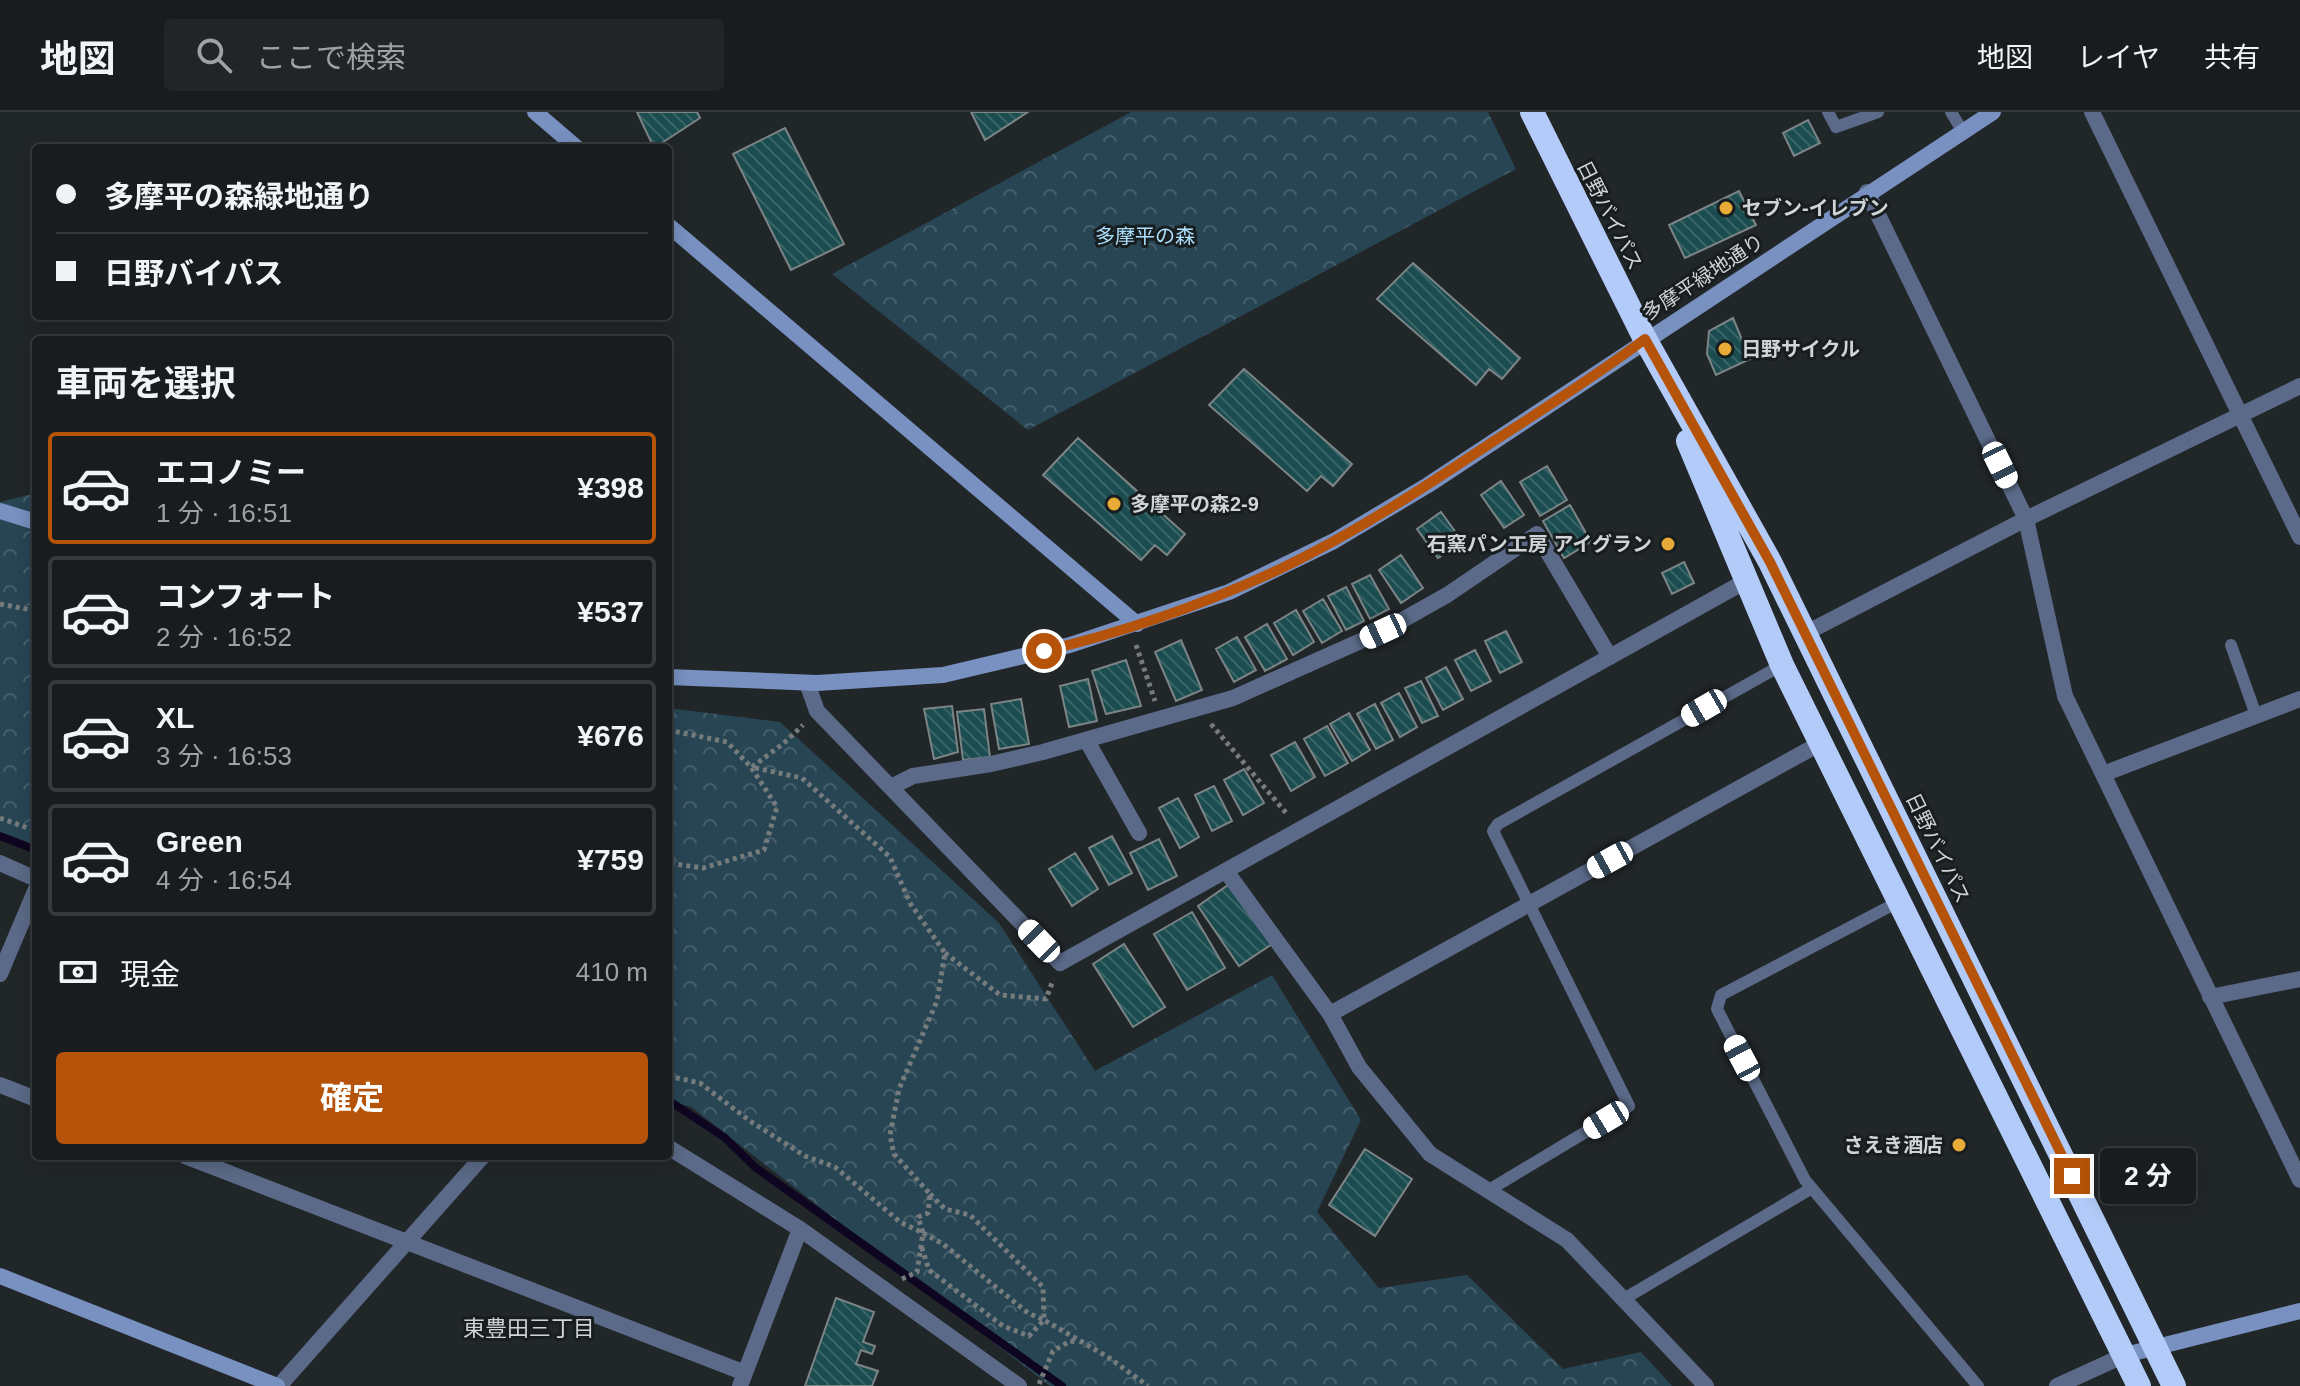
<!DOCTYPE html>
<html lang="ja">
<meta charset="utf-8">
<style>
:root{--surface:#191c1f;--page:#222528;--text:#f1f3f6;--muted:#9fa1a4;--line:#373a3d;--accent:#b45309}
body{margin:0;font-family:Arial,"Noto Sans JP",sans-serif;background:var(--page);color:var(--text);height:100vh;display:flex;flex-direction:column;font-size:30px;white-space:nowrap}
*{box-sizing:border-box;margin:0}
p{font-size:26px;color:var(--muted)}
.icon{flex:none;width:44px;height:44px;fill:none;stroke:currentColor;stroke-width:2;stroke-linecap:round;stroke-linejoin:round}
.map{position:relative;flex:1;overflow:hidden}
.side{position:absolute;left:32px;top:224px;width:640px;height:824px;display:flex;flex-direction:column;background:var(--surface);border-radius:8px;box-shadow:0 4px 20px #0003,0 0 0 2px var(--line)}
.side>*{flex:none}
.banner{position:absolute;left:32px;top:32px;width:640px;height:176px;border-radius:8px;box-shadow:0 4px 20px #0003,0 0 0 2px var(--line);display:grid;align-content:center;height:176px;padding:0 24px;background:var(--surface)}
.end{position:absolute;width:36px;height:36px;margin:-18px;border:10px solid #b45309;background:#fff;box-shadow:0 0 0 4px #fff}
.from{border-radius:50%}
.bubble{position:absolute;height:56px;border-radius:8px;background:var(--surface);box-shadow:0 4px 20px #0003,0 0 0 2px var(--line);font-size:26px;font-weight:700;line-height:56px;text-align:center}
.car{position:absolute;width:24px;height:48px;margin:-24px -12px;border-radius:10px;box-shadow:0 0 6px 2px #0007;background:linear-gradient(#fff 24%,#345 0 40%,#fff 0 76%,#345 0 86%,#fff 0)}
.banner b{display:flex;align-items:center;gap:28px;height:76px;font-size:30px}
.banner b+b{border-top:2px solid var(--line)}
.banner i{width:20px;height:20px;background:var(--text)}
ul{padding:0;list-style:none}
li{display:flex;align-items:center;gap:24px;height:112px;margin:0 16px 12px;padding:0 8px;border:4px solid var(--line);border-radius:8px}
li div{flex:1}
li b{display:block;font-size:30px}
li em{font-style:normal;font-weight:700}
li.on{border-color:var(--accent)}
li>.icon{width:72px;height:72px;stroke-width:1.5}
h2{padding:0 24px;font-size:36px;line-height:96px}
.pay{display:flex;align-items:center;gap:20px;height:88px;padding:0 24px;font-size:30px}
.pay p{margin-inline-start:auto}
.button{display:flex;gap:16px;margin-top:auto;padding:16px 24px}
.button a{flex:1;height:92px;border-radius:8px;background:var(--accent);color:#fff;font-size:32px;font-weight:700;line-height:92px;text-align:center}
header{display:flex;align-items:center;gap:48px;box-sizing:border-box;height:112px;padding:0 40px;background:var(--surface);border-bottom:2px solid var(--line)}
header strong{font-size:38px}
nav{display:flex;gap:44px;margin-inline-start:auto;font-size:28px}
.search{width:560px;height:72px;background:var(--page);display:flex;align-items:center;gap:20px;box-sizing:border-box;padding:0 28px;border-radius:8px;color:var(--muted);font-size:30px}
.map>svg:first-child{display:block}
</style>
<header>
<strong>地図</strong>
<div class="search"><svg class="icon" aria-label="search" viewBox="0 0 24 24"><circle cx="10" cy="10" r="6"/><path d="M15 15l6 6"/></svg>ここで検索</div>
<nav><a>地図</a><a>レイヤ</a><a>共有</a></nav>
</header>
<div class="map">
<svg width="2300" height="1274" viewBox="0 0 2300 1274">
<defs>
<pattern id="forest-crowns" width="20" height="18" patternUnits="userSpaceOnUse" patternTransform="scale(2)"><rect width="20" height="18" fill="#284554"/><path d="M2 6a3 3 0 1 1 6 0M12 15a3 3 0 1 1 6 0" fill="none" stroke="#465f6c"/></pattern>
<pattern id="building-back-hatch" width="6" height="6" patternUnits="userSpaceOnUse" patternTransform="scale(2)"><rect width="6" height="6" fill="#1a4c50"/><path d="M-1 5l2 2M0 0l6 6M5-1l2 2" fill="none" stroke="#3a6568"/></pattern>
</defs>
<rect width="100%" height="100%" fill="#212629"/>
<path fill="url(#forest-crowns)" d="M1131,0H1488L1516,57L1028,318L832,162Z
M36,381V737L0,723V390Z
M668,596L780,610L999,811L1095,959L1272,863L1361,1008L1317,1100L1379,1176L1467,1163L1563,1257L1641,1240L1672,1274H1050L691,995L668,989Z"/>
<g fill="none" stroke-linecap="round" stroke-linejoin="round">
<path stroke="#0e0620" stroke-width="8" d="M0,724L36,738
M668,988L724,1025L756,1056L1062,1274"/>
</g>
<path fill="url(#building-back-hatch)" stroke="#7c8485" stroke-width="2" d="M637,0H697L700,6L654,36Z
M971,0H1028L985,28Z
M1808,8L1820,31L1794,44L1783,21Z
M785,16L844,132L791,158L733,42Z
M1739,79L1756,113L1685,146L1669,113Z
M1413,151L1520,246L1502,267L1489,257L1476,273L1377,187Z
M1733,206L1750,247L1716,263L1707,242L1709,219Z
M1244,257L1352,352L1333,374L1321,364L1307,379L1209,293Z
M1078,326L1185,422L1167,443L1155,433L1141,448L1043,363Z
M1547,354L1567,388L1540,404L1520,370Z
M1501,369L1524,403L1504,416L1481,383Z
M1570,393L1591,430L1564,446L1543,409Z
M1441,400L1462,429L1438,446L1417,417Z
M1401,443L1423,476L1401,491L1379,458Z
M1684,450L1694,471L1672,482L1662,461Z
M1370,463L1389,497L1370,507L1352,472Z
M1346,475L1364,509L1346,518L1328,484Z
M1323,487L1342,519L1322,531L1303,499Z
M1296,498L1314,530L1293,543L1274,511Z
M1267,512L1287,547L1265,559L1245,525Z
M1506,519L1522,550L1500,561L1485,529Z
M1237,525L1256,558L1234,570L1216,537Z
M1181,528L1202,578L1176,589L1155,540Z
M1475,538L1491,569L1471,579L1455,548Z
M1126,548L1141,594L1106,602L1092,559Z
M1446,555L1463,587L1443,598L1426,566Z
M1088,567L1097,609L1069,615L1060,574Z
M1421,569L1438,604L1422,611L1405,576Z
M1399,581L1417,615L1400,625L1381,591Z
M1021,587L1029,632L999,637L991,592Z
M1375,592L1393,628L1376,637L1357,602Z
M952,594L958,640L934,647L924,597Z
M984,597L990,645L963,648L957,600Z
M1349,601L1370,638L1352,649L1330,612Z
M1327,614L1348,651L1325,664L1304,627Z
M1295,630L1315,665L1291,679L1271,643Z
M1244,657L1264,691L1243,703L1224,668Z
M1214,674L1232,709L1212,719L1195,683Z
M1178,686L1199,725L1180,736L1159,696Z
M1112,724L1132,761L1109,773L1089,736Z
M1159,727L1177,764L1148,778L1130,741Z
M1075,741L1098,777L1072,794L1049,757Z
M1231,771L1272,832L1239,854L1198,794Z
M1192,800L1225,856L1187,878L1154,822Z
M1124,832L1165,895L1133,915L1093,852Z
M1365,1037L1412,1067L1375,1124L1329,1093Z
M836,1186L874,1200L863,1230L875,1234L872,1242L861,1238L856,1252L878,1259L872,1274H805Z"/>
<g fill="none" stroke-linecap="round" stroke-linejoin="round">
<path stroke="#767b7d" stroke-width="5" stroke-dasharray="4 4" stroke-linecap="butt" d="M0,492L36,499
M1136,533L1155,589
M1211,612L1287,702
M668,618L727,630L751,655L777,695L764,738L703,756L668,751
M752,655L784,631L803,613
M0,706L36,719
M945,841L1000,883L1046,887L1053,868
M668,964L700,971L750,1009L805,1044L835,1055L900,1110L923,1121L918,1105L928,1101L930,1082L894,1042L890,1023L899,977L937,889L945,841L910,791L890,745L802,666L751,655
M930,1082L945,1097L970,1103L1043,1175L1044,1208L1108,1245L1148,1274
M902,1167L917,1160L923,1121L943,1132L1028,1201L1044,1208L1029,1224L1003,1214L929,1158L921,1133
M1039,1272L1053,1239L1070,1229L1076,1230"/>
<path stroke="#5b6a88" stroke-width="12" d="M1828,0L1836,15L1878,0
M1951,0L1963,20
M2231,533L2256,603
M1900,789L1721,883L1717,897L1805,1068L1978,1274
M1489,1078L1629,994L1493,719L1498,712L1782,553
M1622,1188L1812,1076"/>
<path stroke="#5b6a88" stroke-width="16" d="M2092,0L2300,425
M1867,80L2026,407L2065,584L2300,1068
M1806,521L2026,407L2300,274
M807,571L817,599L1060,851L1746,469
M1087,629L1139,721
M2103,662L2300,587
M891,675L913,664L991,652L1043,640L1233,586L1383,519L1447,483L1537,422L1610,545
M0,751L36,767
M1226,759L1330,902L1359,955L1430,1042L1567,1128L1706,1274
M0,862L36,777
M2210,885L2300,867
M1330,902L1821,631
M0,973L36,987
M668,1035L800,1117L1019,1274
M185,1044L745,1261
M279,1274L483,1044
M740,1274L800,1117
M2057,1274L2125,1243"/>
<path stroke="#7891c1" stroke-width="16" d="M535,0L577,36
M668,113L1137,512
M0,399L36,410
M668,565L817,571L943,563L1070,533L1229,480L1334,429L1428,373L1993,0
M0,1164L277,1274
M2125,1243L2300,1199"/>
<path stroke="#b3cbf8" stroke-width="24" d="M1532,0L1645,227L1770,450L2174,1274
M1688,329L1782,553L2139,1274"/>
</g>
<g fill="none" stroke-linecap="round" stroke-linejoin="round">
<path stroke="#b45309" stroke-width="10" d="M1044,539C1124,520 1205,492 1280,457C1355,421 1425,375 1494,329C1545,296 1596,264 1645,227L1770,450L2072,1064"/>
</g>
<g fill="#e9ab38" stroke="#181d20" stroke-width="3">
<circle cx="1726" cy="96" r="8"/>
<circle cx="1725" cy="237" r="8"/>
<circle cx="1114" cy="392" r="8"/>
<circle cx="1668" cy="432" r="8"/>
<circle cx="1959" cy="1033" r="8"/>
</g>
<g text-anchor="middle" stroke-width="6" stroke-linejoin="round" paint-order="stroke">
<g font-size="20" font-weight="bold" fill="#d0d4d6" stroke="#181d20" text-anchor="start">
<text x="1742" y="103">セブン-イレブン</text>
<text x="1741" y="244">日野サイクル</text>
<text x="1130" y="399">多摩平の森2-9</text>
<text x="1652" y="439" text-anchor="end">石窯パン工房 アイグラン</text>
<text x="1943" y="1040" text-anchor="end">さえき酒店</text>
</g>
<g font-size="20" fill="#d0d4d6" stroke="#181d20">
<text transform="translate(1610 103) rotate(63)" y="7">日野バイパス</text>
<text transform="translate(1703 165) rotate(-33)" y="7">多摩平緑地通り</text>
<text transform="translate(1938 736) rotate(64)" y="7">日野バイパス</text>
</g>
<g font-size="20" fill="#ace0fd" stroke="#181d20">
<text x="1145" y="131">多摩平の森</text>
</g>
<g font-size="22" fill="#d0d4d6" stroke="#181d20">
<text x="529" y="1224">東豊田三丁目</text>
</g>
</g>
</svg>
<i class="end from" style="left:1044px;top:539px"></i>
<i class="end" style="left:2072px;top:1064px"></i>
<div class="bubble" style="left:2100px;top:1036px;width:96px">2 分</div>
<i class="car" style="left:2000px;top:353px;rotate:154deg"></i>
<i class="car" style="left:1383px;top:519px;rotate:245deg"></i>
<i class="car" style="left:1704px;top:596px;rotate:240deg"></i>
<i class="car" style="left:1610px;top:748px;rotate:241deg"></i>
<i class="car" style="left:1039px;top:829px;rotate:316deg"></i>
<i class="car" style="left:1742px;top:946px;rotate:332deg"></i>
<i class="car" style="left:1606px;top:1008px;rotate:239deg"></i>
<div class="banner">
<b><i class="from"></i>多摩平の森緑地通り</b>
<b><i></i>日野バイパス</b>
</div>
<section class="side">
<h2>車両を選択</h2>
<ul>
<li class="on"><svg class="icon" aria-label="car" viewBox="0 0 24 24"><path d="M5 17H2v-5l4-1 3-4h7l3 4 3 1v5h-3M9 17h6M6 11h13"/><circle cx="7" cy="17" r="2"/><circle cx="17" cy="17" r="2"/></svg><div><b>エコノミー</b><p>1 分 · 16:51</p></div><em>¥398</em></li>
<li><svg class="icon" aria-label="car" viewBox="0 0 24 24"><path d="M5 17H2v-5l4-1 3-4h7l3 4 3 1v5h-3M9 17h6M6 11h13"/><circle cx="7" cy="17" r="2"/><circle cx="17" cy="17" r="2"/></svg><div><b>コンフォート</b><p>2 分 · 16:52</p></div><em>¥537</em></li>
<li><svg class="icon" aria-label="car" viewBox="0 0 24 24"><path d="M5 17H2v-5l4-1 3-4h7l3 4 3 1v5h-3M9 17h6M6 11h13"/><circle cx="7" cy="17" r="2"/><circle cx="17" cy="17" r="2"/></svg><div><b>XL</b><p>3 分 · 16:53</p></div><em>¥676</em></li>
<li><svg class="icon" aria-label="car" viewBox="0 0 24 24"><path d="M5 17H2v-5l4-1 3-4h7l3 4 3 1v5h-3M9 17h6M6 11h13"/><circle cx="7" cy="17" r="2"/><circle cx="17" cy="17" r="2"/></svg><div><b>Green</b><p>4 分 · 16:54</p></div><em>¥759</em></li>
</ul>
<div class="pay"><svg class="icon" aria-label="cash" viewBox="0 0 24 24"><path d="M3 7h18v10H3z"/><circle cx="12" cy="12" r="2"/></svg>現金<p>410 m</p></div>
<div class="button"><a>確定</a></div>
</section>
</div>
